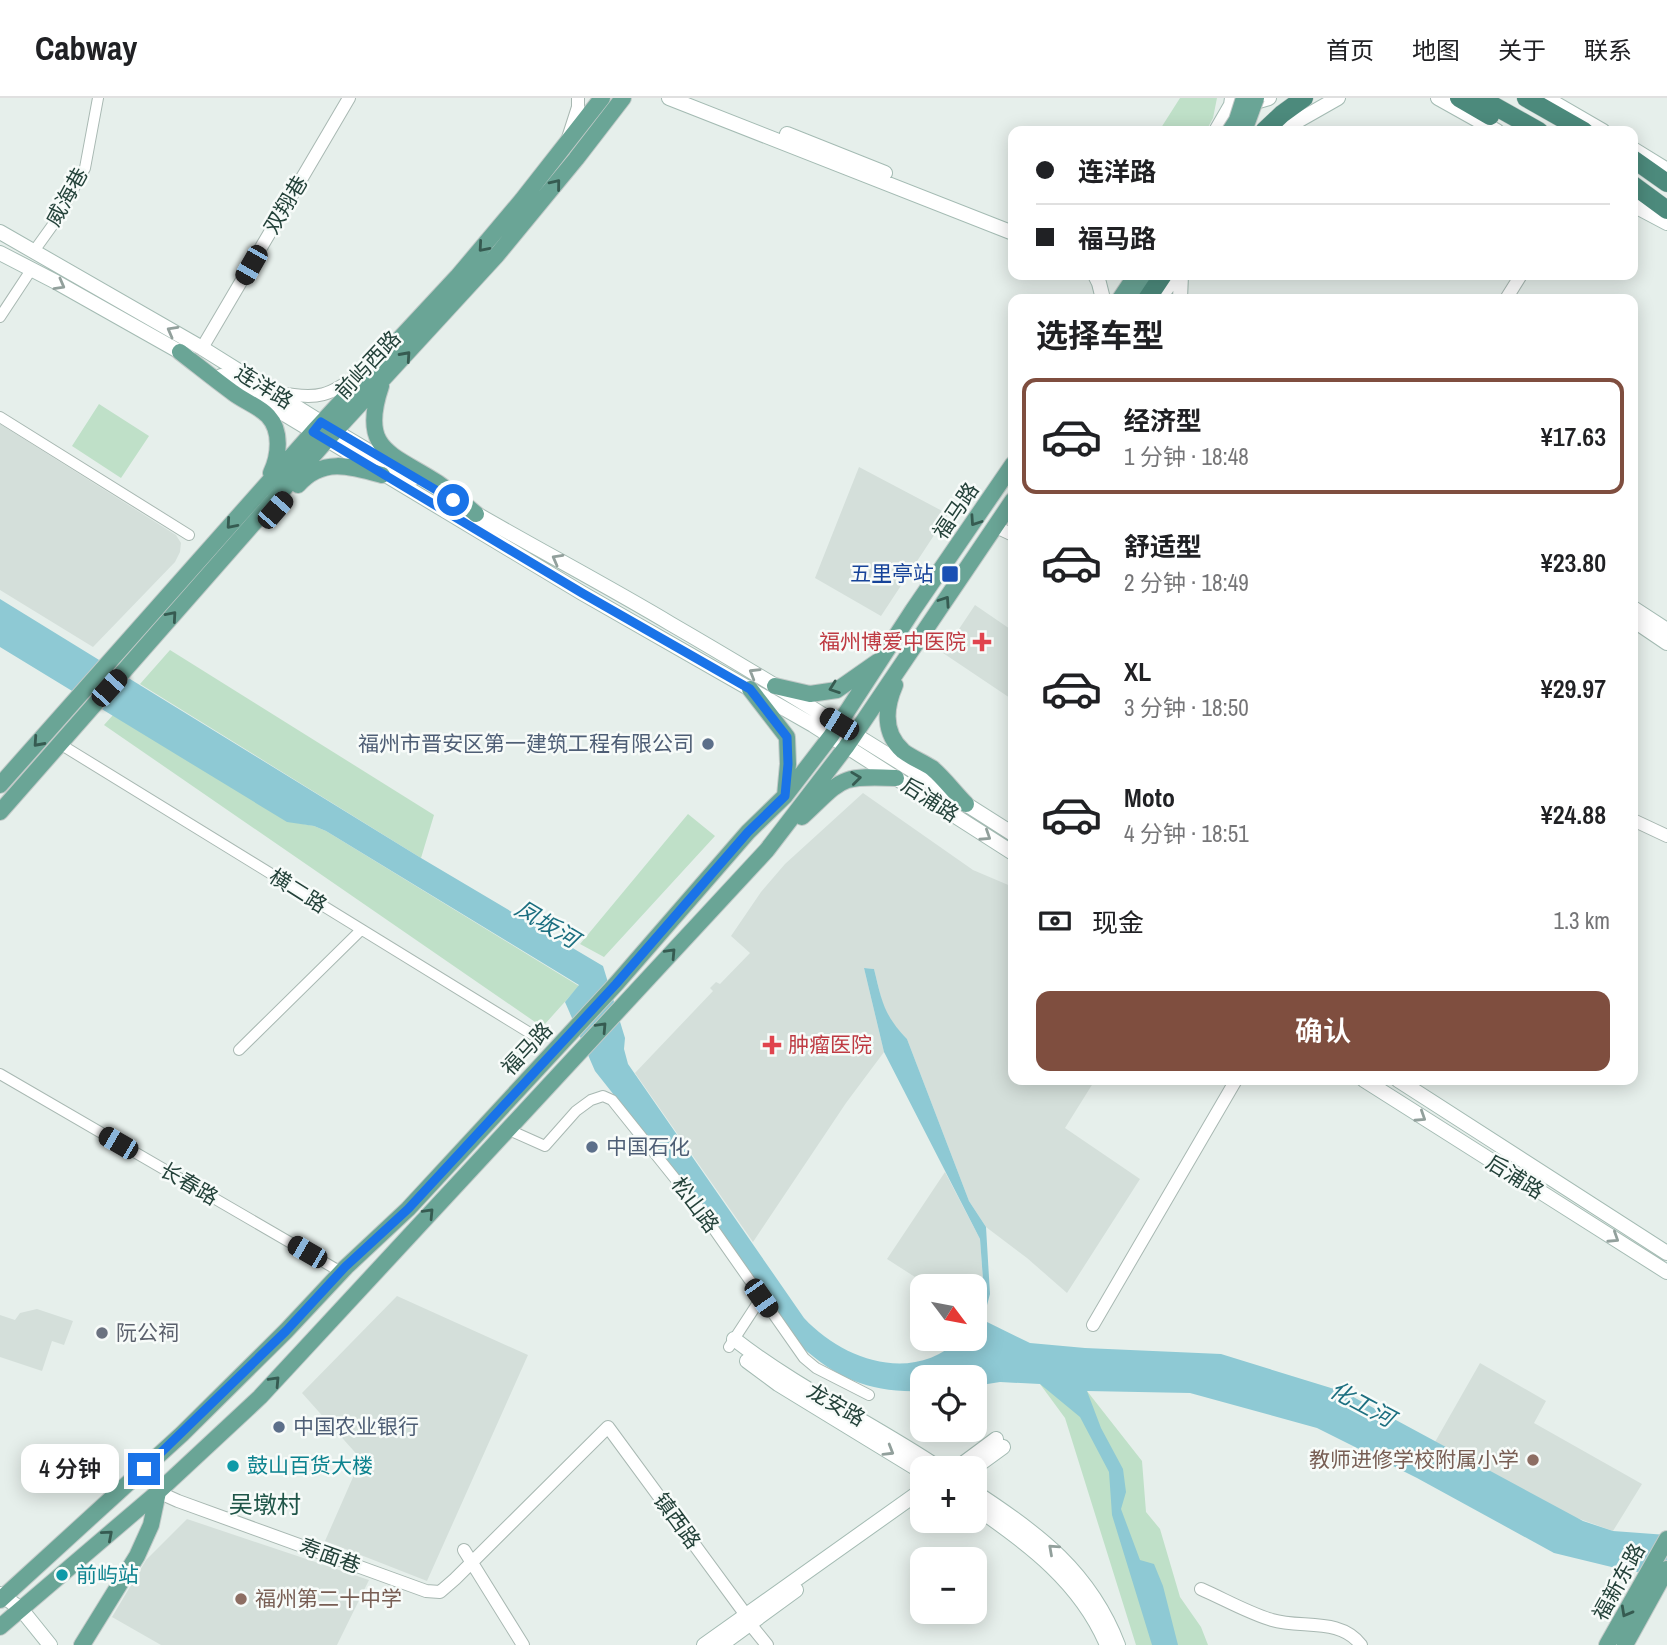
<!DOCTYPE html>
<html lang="zh">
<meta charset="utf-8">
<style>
:root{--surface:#fff;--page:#f2f2f2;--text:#202124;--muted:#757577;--line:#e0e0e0;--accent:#7f4e3f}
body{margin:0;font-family:"Archivo Narrow","Noto Sans SC",sans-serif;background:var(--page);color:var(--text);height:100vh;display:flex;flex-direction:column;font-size:26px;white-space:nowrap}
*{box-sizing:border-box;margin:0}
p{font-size:23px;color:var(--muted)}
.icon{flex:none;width:38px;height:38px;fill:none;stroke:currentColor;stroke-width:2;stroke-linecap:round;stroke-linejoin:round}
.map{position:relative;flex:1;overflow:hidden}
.sheet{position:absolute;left:1008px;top:196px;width:630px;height:791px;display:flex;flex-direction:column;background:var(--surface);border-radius:14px;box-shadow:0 4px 18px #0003}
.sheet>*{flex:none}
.top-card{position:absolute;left:1008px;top:28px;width:630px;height:154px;border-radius:14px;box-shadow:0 4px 18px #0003;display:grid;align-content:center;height:154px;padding:0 28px;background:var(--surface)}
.needle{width:46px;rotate:122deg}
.fabs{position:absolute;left:910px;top:1176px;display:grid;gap:14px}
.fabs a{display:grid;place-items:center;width:77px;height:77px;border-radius:14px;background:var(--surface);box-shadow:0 4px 18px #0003;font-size:35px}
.end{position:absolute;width:32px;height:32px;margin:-16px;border:9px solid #1a73e8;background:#fff;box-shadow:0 0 0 4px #fff}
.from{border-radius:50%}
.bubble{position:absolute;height:49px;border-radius:14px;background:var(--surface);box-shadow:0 4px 18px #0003;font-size:23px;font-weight:600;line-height:49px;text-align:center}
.car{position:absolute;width:21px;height:42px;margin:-21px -10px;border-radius:9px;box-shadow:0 0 5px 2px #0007;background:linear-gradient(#222 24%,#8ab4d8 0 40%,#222 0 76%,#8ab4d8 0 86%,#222 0)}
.top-card b{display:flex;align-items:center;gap:24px;height:66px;font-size:26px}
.top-card b+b{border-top:2px solid var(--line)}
.top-card i{width:18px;height:18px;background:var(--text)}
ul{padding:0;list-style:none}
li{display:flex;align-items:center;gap:21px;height:116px;margin:0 14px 10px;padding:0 14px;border:4px solid transparent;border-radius:14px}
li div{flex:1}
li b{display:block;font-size:26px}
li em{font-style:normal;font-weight:600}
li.on{border-color:var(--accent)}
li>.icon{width:63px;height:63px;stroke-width:1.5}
h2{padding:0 28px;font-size:32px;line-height:84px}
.pay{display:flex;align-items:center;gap:18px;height:77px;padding:0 28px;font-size:26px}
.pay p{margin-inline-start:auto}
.button{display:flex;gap:14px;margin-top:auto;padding:14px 28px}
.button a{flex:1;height:80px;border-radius:14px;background:var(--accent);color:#fff;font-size:28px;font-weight:600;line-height:80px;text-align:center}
header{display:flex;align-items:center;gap:42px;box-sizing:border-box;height:98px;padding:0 35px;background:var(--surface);border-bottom:2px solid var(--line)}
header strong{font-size:33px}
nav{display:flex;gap:38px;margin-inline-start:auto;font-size:24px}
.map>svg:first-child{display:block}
</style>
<header>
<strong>Cabway</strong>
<nav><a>首页</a><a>地图</a><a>关于</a><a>联系</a></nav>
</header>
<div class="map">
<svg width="1667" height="1547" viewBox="0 0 1667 1547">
<rect width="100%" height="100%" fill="#e6efeb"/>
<path fill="#d4dfda" d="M0,326L176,437L181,445L180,454L175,464L93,549L0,492Z
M859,369L948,416L881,518L815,480Z
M975,507L1013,533V602L943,555Z
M863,695L973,772L1013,789V982H1095L1065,1030L1140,1081L1067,1195L1027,1160L986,1129L969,1103L907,941L890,923L883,908L874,871L864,870L884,954L846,1005L753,1144L635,975L713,893L710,890L716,884L720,886L750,855L731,838L761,794L785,766Z
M945,1074L980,1141L984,1195L975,1218V1188H929L887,1161Z
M397,1198L528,1257L427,1483L325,1443L361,1361L302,1295Z
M37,1211L73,1223L64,1247L52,1243L42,1273L0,1259V1217L15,1222L20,1215Z
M1480,1265L1546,1303L1534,1325L1642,1386L1613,1433L1574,1419L1435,1344Z
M187,1421L369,1482L337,1547H161L112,1519L146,1462Z"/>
<path fill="#bfe0c8" d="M1180,0H1217L1213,20L1206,33H1159Z
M99,306L149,338L121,380L72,348Z
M170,552L434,717L421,760L140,586Z
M113,617L287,723L314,728L326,733L579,888L545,926H538L104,627Z
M688,716L715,738L604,859L580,846Z
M1040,1286L1087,1293L1142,1363L1146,1414L1160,1431L1180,1499L1201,1529L1208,1547H1136L1065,1320Z"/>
<path fill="#8ec9d4" d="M0,501L421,760L603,868L625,940L624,951L628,966L804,1220C844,1263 913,1286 960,1241H975V1218L984,1195L980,1141L884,954L864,870L874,871C882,903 883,916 907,941L969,1103L986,1129L990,1196L983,1222L1030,1245L1085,1250L1221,1256L1344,1294L1583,1423L1613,1433L1667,1437V1477L1628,1473L1554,1455L1417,1380L1317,1330L1190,1295L1087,1293L1101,1330L1123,1371L1126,1394L1121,1411L1140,1462L1154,1466L1163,1488L1178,1547H1152L1112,1417L1109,1374L1080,1319L1040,1286L1000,1284L975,1288V1279H922V1293C873,1295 838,1282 801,1248L701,1107L595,973L565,904L579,887L326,733L314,728L287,724L0,549Z"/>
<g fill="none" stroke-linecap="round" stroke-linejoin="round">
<defs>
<path id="minor" d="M34,153L57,121L85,70L98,0
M0,219L31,172
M0,319L189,437
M60,646L538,940
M239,952L361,832
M0,976L341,1174
M507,1031L545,1048L576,1013L591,1002L603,998L612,1002L701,1113L804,1260L816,1270L869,1297
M729,1249L761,1200"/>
<path id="tertiary" d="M568,40L578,9V0
M1506,201L1521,177
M202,250L349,0
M277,294C318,303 330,298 363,273
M996,429L1013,437
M1633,722L1667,738
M1093,1227L1236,982
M158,1394L178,1403L426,1493L440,1494L455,1481L608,1329L746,1517
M464,1452L523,1547
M1201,1491C1224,1501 1248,1515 1272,1522C1301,1531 1340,1519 1361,1547
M750,1526L767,1547"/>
<path id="secondary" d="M669,0L1013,135
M1438,0L1497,33
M1546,0L1603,33
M1228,12L1269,0
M1216,33L1231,7L1232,0
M1280,33L1338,0
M787,36L885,75
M1633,51L1667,72
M1633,107L1667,125
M0,134L202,250L335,333L414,380
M0,155L56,184L189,259
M1095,177L1099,185L1103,201
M1159,201L1176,177
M1180,201L1181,177
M221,278L582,495L813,627L1013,755
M468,411C535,450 604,486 671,526C787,593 900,664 1013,736
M1633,510L1667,532
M1633,522L1667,545
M1364,982L1667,1174
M1398,982L1667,1155
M734,1241C798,1291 872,1325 939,1370
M747,1263L778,1286L922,1374
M981,1365L1003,1349
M957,1370L996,1341
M975,1394C1038,1435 1090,1474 1118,1547
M975,1409C1029,1446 1081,1485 1107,1547
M0,1496L21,1511L50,1547
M704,1547L922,1392
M721,1547L796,1492"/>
<path id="primary" d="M1120,201L1136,177
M1135,201L1152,177
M180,254C197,267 214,281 232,294C243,303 259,308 268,318C282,333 279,358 271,375
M381,288C359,353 392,355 438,385C451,394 464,406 476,416
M298,387C322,359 351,368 382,377
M895,587C885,610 883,635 903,653C912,660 923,664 932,670C944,680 955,695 966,706
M775,588L810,596L837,592L877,564
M750,591L787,639L788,666L785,698
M0,687L313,334L458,178L522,102L602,0
M0,714L326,343L497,157L576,61L623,0
M802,719C843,681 838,677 896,680
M0,1502L182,1336L286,1233L346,1169L408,1111L616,886L748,734L785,698L831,638L913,512L1013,366
M0,1529L158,1394L260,1299L767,752L846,649L1013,402
M82,1547L137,1458L151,1427L158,1394
M1607,1547L1667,1441
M1625,1547L1667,1471"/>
<path id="trunk" d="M1459,0L1490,18
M1480,0L1539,33
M1526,0L1584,33
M1264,33L1282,16L1304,0
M1633,61L1667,85
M1633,87L1667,112
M1147,201L1163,177"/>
</defs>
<use href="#minor" stroke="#a8b8b2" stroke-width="12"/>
<use href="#tertiary" stroke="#a8b8b2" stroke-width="14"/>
<use href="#secondary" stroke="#a4bbb3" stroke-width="16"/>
<use href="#primary" stroke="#c2cac8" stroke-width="18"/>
<use href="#trunk" stroke="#c2cac8" stroke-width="19"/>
<use href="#minor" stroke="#fff" stroke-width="10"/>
<use href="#tertiary" stroke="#fff" stroke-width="12"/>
<use href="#secondary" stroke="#fff" stroke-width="14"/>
<use href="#primary" stroke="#6aa596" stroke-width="16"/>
<use href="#trunk" stroke="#4c8a7c" stroke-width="18"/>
<defs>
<path id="primary-bridge" d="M1230,33L1237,22L1244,0
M1244,33L1256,0"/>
</defs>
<use href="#primary-bridge" stroke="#c2cac8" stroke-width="18" stroke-linecap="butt"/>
<use href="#primary-bridge" stroke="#6aa596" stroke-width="16"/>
</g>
<defs><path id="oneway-chevron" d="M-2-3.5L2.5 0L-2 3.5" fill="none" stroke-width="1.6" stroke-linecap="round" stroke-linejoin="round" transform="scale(1.75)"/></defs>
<g stroke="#365b51">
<use href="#oneway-chevron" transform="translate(556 86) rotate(-51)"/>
<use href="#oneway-chevron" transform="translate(483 149) rotate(131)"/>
<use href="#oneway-chevron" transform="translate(406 258) rotate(-48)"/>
<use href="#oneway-chevron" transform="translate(975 423) rotate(124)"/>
<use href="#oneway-chevron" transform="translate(231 426) rotate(131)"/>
<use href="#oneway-chevron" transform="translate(945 503) rotate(-56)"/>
<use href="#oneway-chevron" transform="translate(172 518) rotate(-49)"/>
<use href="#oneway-chevron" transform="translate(834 590) rotate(160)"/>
<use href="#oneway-chevron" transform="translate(38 644) rotate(132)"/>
<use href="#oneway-chevron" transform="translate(856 680) rotate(-7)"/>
<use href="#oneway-chevron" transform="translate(671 855) rotate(-47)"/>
<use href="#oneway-chevron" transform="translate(602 929) rotate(-47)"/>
<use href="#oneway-chevron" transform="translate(429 1115) rotate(-47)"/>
<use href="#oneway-chevron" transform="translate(275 1283) rotate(-47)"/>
<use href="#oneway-chevron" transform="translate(108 1437) rotate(-41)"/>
<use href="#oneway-chevron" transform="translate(1626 1514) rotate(119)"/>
</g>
<g stroke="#92a09c">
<use href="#oneway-chevron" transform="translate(60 187) rotate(29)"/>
<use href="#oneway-chevron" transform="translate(172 233) rotate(-151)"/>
<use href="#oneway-chevron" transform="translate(557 461) rotate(-151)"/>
<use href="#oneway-chevron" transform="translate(754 575) rotate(-149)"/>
<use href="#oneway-chevron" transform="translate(986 738) rotate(33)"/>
<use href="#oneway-chevron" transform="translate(1421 1019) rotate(33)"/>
<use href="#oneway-chevron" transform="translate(1614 1140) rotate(33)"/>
<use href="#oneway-chevron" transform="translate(889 1353) rotate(31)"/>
<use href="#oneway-chevron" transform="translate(1053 1451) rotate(-138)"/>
</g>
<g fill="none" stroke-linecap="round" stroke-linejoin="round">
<path stroke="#1a73e8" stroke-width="9" d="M144,1371L286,1233L345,1169L408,1111L616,886L748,734L785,698L788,666L787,639L750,591L582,495L313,334L321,324L453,402"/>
</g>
<rect fill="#1a4fb4" stroke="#f7fbf9" stroke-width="2.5" x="941" y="467" width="18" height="18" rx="3.5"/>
<g fill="#e0444e" stroke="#f7fbf9" stroke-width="2.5">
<path d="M978.5 533.5h7v7h7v7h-7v7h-7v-7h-7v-7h7z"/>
<path d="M768.5 936.5h7v7h7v7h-7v7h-7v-7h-7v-7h7z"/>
</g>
<g fill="#5c6f8a" stroke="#f7fbf9" stroke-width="2.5">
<circle cx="708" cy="646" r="7"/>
<circle cx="592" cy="1049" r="7"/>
<circle cx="279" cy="1329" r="7"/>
</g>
<circle fill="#6b7280" stroke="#f7fbf9" stroke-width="2.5" cx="102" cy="1235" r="7"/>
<g fill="#8d6e63" stroke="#f7fbf9" stroke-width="2.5">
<circle cx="1533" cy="1362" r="7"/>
<circle cx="241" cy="1501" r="7"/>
</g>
<g fill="#0f9aa8" stroke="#f7fbf9" stroke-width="2.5">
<circle cx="233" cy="1368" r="7"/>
<circle cx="62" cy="1477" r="7"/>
</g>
<g text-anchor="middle" stroke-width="5" stroke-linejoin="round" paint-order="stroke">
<g font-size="21" fill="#24423a" stroke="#f7fbf9">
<text transform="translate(67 99) rotate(-61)" y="7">威海巷</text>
<text transform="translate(286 107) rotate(-59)" y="7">双翔巷</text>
<text transform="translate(368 267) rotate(-47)" y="7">前屿西路</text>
<text transform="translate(264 289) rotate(32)" y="7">连洋路</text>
<text transform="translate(956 413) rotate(-56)" y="7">福马路</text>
<text transform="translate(930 702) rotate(33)" y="7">后浦路</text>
<text transform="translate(298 793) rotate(32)" y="7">横二路</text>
<text transform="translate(527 951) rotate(-47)" y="7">福马路</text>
<text transform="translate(1515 1079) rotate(32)" y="7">后浦路</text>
<text transform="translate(189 1086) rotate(30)" y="7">长春路</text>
<text transform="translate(695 1107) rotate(53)" y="7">松山路</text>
<text transform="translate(836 1307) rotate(30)" y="7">龙安路</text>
<text transform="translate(677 1423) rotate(54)" y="7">镇西路</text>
<text transform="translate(330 1458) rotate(20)" y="7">寿面巷</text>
<text transform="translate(1619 1484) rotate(-61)" y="7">福新东路</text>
</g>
<g font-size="21" fill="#164399" stroke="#f7fbf9" text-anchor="end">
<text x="934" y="483">五里亭站</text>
</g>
<g font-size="21" fill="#be3a42" stroke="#f7fbf9" text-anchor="end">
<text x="966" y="551">福州博爱中医院</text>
<text x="788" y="954" text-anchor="start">肿瘤医院</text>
</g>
<g font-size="21" fill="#4e5e75" stroke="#f7fbf9" text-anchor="start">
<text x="694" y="653" text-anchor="end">福州市晋安区第一建筑工程有限公司</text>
<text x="606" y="1056">中国石化</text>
<text x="293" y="1336">中国农业银行</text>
</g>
<g font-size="21" fill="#5b616d" stroke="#f7fbf9" text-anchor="start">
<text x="116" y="1242">阮公祠</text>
</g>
<g font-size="21" fill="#785e54" stroke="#f7fbf9" text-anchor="end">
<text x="1519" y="1369">教师进修学校附属小学</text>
<text x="255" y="1508" text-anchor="start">福州第二十中学</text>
</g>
<g font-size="21" fill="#0d838f" stroke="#f7fbf9" text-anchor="start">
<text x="247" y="1375">鼓山百货大楼</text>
<text x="76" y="1484">前屿站</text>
</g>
<g font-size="23" font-style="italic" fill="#1c6f80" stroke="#f7fbf9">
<text transform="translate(547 826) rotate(31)" y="8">凤坂河</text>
<text transform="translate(1362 1306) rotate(28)" y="8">化工河</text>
</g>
<g font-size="24" fill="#1f5548" stroke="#f7fbf9">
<text x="265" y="1415">吴墩村</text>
</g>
</g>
</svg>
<div class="fabs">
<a><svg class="needle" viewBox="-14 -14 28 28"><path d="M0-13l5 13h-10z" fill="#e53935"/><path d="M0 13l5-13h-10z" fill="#757577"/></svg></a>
<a><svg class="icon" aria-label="locate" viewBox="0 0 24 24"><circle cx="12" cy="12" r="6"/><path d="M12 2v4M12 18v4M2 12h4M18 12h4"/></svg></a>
<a>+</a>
<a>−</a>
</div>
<i class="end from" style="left:453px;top:402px"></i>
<i class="end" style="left:144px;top:1371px"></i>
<div class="bubble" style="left:21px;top:1346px;width:98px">4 分钟</div>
<i class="car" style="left:251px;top:167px;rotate:210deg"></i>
<i class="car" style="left:275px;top:412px;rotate:41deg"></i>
<i class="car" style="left:109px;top:590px;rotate:42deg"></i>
<i class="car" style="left:839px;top:626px;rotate:301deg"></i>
<i class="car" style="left:118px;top:1045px;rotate:300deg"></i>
<i class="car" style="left:307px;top:1154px;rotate:300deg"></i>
<i class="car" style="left:761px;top:1200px;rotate:145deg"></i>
<div class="top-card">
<b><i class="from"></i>连洋路</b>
<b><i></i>福马路</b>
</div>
<section class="sheet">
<h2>选择车型</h2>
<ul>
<li class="on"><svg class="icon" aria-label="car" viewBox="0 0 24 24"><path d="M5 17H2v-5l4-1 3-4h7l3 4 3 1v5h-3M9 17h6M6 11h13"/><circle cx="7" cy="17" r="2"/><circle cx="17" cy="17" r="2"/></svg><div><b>经济型</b><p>1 分钟 · 18:48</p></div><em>¥17.63</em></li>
<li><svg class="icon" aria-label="car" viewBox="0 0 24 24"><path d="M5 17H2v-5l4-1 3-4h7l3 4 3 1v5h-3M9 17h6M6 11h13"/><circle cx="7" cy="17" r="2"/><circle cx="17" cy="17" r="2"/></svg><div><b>舒适型</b><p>2 分钟 · 18:49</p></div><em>¥23.80</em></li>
<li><svg class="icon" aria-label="car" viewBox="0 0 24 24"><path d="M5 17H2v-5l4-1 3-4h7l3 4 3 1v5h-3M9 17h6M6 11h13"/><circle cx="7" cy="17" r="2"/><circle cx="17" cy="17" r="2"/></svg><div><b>XL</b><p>3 分钟 · 18:50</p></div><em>¥29.97</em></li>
<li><svg class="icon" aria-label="car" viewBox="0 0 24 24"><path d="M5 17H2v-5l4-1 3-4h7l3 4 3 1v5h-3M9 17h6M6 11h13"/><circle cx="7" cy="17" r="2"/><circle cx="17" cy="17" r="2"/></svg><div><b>Moto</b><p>4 分钟 · 18:51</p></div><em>¥24.88</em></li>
</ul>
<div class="pay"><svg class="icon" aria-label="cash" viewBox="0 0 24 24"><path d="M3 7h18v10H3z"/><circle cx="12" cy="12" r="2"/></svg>现金<p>1.3 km</p></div>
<div class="button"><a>确认</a></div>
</section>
</div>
